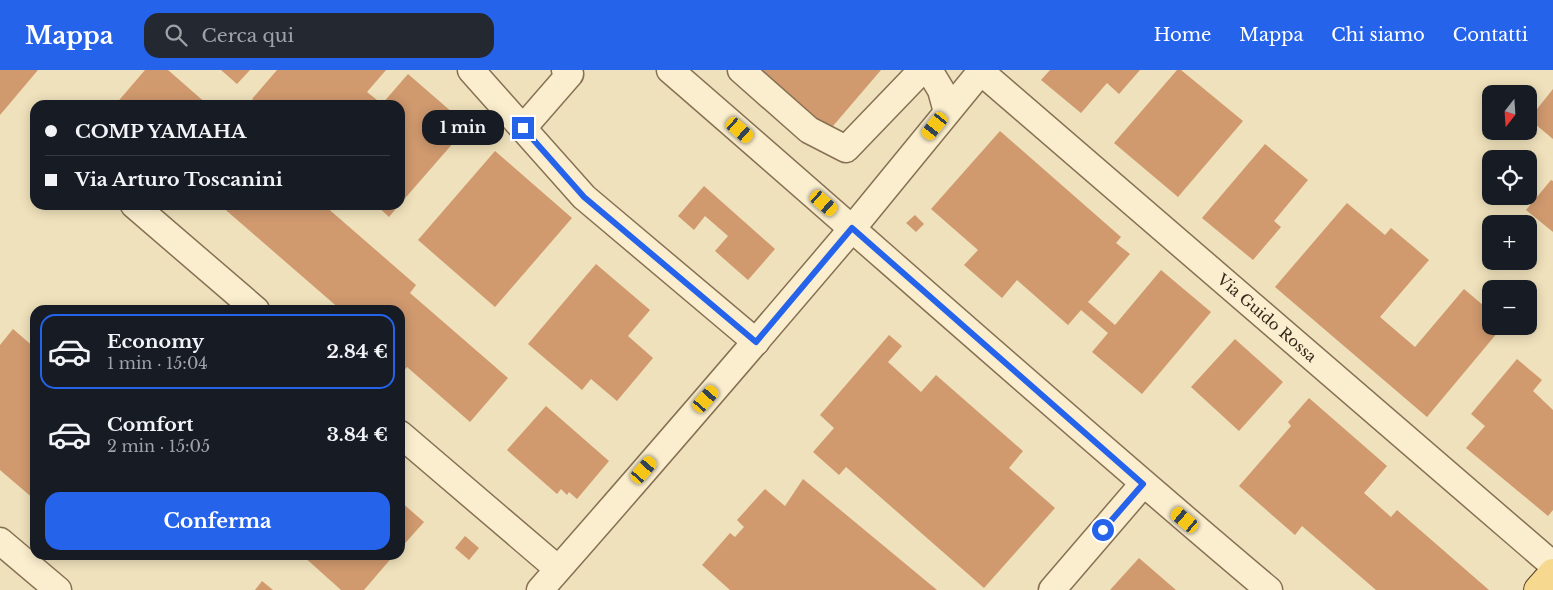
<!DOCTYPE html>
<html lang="it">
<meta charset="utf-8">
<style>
:root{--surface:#171b24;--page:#242831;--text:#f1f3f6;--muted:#9ea1a6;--line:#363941;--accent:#2563eb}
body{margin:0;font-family:"Libre Baskerville",serif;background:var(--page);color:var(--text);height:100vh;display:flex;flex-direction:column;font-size:19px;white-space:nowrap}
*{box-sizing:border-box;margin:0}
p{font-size:16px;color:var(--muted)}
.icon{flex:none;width:28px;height:28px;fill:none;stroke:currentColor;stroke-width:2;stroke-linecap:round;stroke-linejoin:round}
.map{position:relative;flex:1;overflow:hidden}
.side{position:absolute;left:30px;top:235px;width:375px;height:255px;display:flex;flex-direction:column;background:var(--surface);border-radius:15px;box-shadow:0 2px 12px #0003}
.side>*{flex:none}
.banner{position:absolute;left:30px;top:30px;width:375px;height:110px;border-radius:15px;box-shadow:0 2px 12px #0003;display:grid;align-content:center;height:110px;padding:0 15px;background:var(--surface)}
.needle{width:32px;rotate:197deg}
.controls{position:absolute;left:1482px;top:15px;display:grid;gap:10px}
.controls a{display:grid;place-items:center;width:55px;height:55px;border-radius:10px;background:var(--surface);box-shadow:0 2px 12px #0003;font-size:25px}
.end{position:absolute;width:22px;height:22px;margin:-11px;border:6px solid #2563eb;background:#fff;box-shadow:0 0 0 2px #fff}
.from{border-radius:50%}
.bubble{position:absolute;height:35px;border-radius:15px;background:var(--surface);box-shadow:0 2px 12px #0003;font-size:16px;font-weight:700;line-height:35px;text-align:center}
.car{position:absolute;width:15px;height:30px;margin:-15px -8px;border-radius:6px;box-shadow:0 0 4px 1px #0007;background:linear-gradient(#f5c518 24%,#345 0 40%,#f5c518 0 76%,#345 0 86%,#f5c518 0)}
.banner b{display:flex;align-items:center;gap:18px;height:48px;font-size:19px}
.banner b+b{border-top:1px solid var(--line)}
.banner i{width:12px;height:12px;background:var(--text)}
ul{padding:9px 0 0;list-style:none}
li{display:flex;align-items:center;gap:15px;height:75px;margin:0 10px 8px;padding:0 5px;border:2px solid transparent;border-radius:15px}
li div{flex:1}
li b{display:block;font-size:19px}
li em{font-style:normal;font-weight:700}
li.on{border-color:var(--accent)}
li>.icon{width:45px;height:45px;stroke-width:1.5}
.action{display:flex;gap:10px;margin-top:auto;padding:10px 15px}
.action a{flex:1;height:58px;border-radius:15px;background:var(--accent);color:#fff;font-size:20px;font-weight:700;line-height:58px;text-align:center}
header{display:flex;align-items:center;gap:30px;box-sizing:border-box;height:70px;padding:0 25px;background:var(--accent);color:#fff}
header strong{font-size:24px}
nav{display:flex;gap:28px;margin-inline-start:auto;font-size:18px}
.search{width:350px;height:45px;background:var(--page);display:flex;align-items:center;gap:12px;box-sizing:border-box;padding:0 18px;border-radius:15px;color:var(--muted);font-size:19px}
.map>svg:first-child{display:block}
</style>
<header>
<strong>Mappa</strong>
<div class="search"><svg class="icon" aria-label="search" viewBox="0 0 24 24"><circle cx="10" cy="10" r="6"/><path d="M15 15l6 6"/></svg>Cerca qui</div>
<nav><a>Home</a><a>Mappa</a><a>Chi siamo</a><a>Contatti</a></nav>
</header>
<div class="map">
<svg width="1553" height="520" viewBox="0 0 1553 520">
<rect width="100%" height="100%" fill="#efe1bb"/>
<path fill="#d0996e" d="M0,0H38L0,45Z
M145,0H168L208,35H115Z
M221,0H250L237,14Z
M277,0H386L367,22L382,34L408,4L468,56L400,134V35H260L252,29Z
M752,0H881L827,63Z
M1050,0H1140L1119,24L1107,13L1081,43L1041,10Z
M1177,0H1181L1243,51L1178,127L1114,73Z
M1553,19V69L1529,49Z
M1000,61L1121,167L1116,173L1130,184L1088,232L1115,255L1161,200L1211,242L1142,324L1092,282L1108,263L1081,240L1068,255L1017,210L1002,228L964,195L978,180L931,139Z
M1265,74L1308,110L1274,151L1281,157L1253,190L1202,148Z
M495,81L572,148L495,237L418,170Z
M1551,110L1553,111V162L1526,140Z
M704,116L775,179L748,210L715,181L728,166L705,146L694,160L678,146Z
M1347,133L1385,165L1391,158L1429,190L1380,247L1415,277L1464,219L1491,242V256H1503L1427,347L1275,217Z
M220,135H324L416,215L410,223L508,308L470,352L407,297L400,305V240H341Z
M376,135H399L389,147Z
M915,145L924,154L916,162L906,153Z
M596,194L650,240L628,266L653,288L617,331L591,309L582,320L528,274Z
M13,259L35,278V430L0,400V275Z
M889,265L902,276L888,292L921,322L936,305L1023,381L1009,398L1055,438L984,518L846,397L839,405L813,382L834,358L820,345Z
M1235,269L1283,312L1239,361L1191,317Z
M1517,289L1542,310L1533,321L1553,340V440L1548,446L1466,378L1485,356L1471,344Z
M1309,328L1387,396L1364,423L1391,447L1397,440L1489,520H1376L1302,456L1295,465L1239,416L1291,356L1288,352Z
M546,336L609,391L577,429L569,422L567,425L561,419L557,424L507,380Z
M803,409L937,520H730L702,495L730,463L735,467L744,457L737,450L765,419L785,436Z
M400,431L424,452L400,479Z
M465,466L479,478L469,490L455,478Z
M302,485H394L364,520H341Z
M1139,488L1176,520H1110Z
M262,511L273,520H255Z"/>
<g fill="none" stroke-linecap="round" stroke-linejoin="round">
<defs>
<g id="minor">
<path d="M471,0L584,127L756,272"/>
<path d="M670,0C870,173 1067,350 1269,520"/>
<path d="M741,0L809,60L846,79L922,0"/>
<path d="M929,0L941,20L947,42"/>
<path id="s1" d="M979,0L1553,495"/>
<path d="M523,58L570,4L565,0"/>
<path d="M134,135L256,240"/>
<path d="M400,364L558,499"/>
<path d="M0,471L58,520"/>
<path d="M540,520C645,401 748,281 851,160C895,107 938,53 982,0"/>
<path d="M1052,520L1143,414"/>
</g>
<path id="major" d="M1538,520L1553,503"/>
</defs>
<use href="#minor" stroke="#877054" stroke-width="29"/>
<use href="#major" stroke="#543e29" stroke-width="30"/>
<use href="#minor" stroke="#faeece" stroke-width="26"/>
<use href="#major" stroke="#f6d88f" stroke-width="28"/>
</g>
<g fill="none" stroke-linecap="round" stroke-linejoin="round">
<path stroke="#2563eb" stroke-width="6" d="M523,58L584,127L756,272L852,158L1143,414L1103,460"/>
</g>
<g text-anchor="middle" stroke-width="5" stroke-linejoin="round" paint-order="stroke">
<g font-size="15" fill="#35281a" stroke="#f7ebca">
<text dy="5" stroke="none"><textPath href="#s1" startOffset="380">Via Guido Rossa</textPath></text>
</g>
</g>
</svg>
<div class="controls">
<a><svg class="needle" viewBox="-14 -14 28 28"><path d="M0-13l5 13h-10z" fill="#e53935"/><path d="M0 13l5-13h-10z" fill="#9ea1a6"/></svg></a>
<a><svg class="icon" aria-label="locate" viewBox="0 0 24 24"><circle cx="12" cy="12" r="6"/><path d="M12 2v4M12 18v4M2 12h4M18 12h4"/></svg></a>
<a>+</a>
<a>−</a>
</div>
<i class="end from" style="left:1103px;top:460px"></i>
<i class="end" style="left:523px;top:58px"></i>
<div class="bubble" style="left:422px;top:40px;width:82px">1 min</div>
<i class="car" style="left:935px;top:56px;rotate:219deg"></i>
<i class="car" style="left:740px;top:60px;rotate:131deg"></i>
<i class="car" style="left:824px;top:133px;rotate:131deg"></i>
<i class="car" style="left:706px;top:329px;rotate:41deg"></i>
<i class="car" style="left:644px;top:400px;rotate:41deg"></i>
<i class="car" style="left:1185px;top:450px;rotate:310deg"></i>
<div class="banner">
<b><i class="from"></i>COMP YAMAHA</b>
<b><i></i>Via Arturo Toscanini</b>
</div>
<section class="side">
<ul>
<li class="on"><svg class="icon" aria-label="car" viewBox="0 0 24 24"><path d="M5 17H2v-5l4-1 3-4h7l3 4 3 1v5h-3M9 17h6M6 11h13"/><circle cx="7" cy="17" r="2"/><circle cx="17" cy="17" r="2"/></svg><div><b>Economy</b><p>1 min · 15:04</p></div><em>2.84 €</em></li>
<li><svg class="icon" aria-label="car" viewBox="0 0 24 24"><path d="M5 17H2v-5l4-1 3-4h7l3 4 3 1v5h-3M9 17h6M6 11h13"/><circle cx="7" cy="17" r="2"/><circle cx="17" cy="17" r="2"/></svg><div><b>Comfort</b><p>2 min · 15:05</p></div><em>3.84 €</em></li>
</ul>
<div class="action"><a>Conferma</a></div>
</section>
</div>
